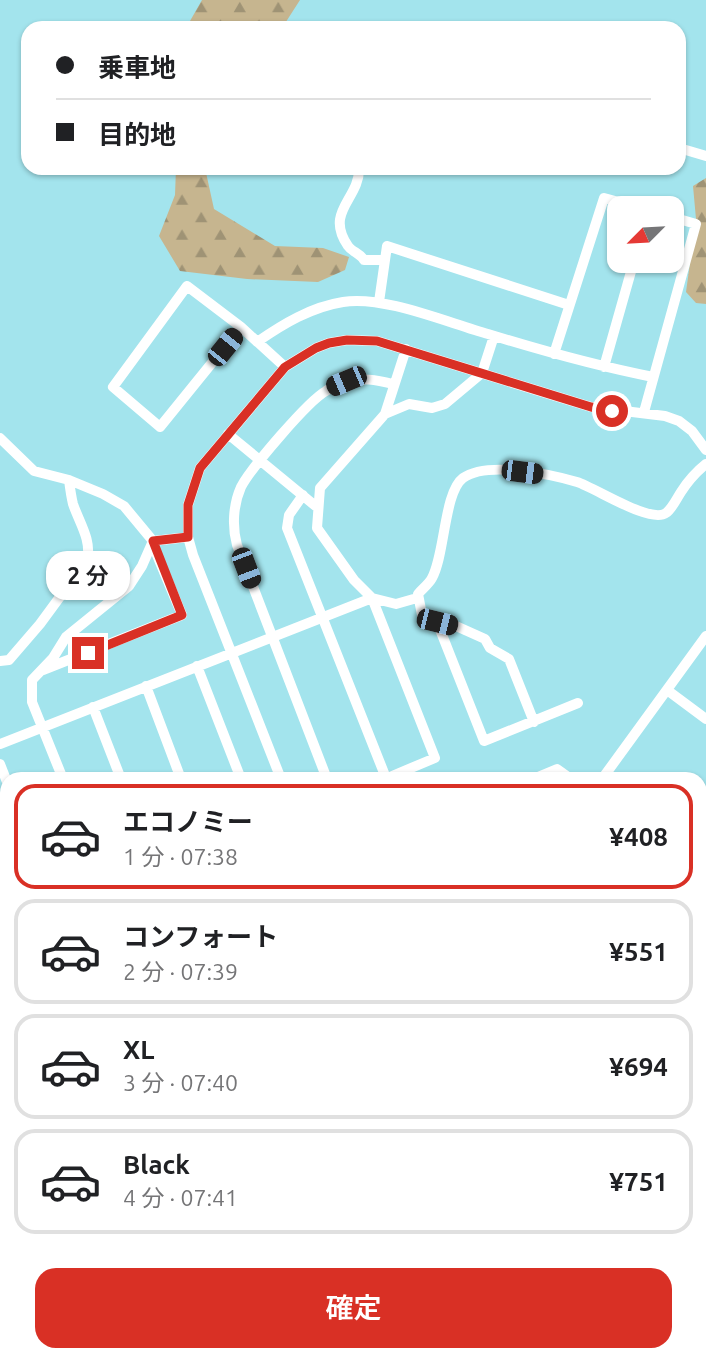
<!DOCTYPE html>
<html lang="ja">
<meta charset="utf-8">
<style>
:root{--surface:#fff;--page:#f2f2f2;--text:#202124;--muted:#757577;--line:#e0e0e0;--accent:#d93025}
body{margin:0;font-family:Ubuntu,"Noto Sans JP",sans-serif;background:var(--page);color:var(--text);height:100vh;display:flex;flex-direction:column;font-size:26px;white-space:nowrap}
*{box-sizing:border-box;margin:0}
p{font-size:23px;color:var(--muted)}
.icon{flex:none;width:38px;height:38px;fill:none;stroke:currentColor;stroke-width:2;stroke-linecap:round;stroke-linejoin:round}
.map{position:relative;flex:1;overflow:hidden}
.details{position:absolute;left:0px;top:772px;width:707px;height:590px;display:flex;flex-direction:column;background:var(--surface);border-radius:21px 21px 0 0;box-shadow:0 2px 5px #0004}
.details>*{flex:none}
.hud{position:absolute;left:21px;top:21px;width:665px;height:154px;border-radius:21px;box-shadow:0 2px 5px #0004;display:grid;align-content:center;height:154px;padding:0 35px;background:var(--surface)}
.needle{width:46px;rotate:246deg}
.buttons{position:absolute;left:607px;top:196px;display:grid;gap:14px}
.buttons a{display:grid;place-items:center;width:77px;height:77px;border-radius:14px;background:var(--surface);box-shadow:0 2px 5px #0004;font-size:35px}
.end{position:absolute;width:32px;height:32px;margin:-16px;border:9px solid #d93025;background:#fff;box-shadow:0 0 0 4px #fff}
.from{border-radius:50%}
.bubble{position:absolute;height:49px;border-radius:21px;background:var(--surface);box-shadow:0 2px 5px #0004;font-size:23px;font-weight:600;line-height:49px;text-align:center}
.car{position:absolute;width:21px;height:42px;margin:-21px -10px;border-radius:9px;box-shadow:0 0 5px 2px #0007;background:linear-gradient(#222 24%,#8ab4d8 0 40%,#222 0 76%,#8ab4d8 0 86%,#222 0)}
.hud b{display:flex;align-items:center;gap:24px;height:66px;font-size:26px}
.hud b+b{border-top:2px solid var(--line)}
.hud i{width:18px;height:18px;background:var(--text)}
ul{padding:12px 0 0;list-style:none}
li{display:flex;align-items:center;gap:21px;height:105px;margin:0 14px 10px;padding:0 21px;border:4px solid var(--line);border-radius:21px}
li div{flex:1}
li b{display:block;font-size:26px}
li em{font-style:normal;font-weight:600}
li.on{border-color:var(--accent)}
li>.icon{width:63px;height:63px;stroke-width:1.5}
.cta{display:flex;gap:14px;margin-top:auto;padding:14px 35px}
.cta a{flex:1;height:80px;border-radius:21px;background:var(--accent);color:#fff;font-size:28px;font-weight:600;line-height:80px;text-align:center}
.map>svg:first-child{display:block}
</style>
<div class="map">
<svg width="706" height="1361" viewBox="0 0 706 1361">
<defs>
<pattern id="forest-firs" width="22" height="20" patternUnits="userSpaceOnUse" patternTransform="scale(1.75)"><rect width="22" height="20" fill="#c6b58f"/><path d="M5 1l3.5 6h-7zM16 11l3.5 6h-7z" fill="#9f9375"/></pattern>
<pattern id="park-dots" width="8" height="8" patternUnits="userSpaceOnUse" patternTransform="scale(1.75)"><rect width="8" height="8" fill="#c6b58f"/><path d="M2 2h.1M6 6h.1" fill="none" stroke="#9f9375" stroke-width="1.8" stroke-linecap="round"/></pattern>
</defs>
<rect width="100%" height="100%" fill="#a3e4ed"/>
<path fill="#8ed9e1" d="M700,807L706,811V949L700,945Z"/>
<path fill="url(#forest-firs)" d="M202,0H300L282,28H186Z
M176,168H205L214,209L275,246L323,248L349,257L345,270L318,282L247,279L180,271L159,236L175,195Z
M706,178V304L696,303L686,292L696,219L693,186Z"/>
<path fill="url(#park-dots)" d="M439,1354L497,1355L499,1361H423Z"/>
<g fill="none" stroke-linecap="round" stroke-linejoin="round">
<path stroke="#fff" stroke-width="10" d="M679,148L706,156
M359,168C360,199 324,211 348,246C352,252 360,253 364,260H383
M213,170L245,168
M187,286L241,327L160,427L113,387Z
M379,302L387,246L569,305
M241,327L285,367
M257,342C283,324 311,307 343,302C383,295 448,323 488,334C543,351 597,366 653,377
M554,354L604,198L641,208
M604,367L634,261
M644,412L696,224L672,217
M385,414L409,404L432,408L445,404L482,373L494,336
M228,434L318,508
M0,438L34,471L69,480L103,494L124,506L153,541
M303,495L289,515L287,528L386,778
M153,541L188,537
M437,622L484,741L578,703
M0,661L9,660L40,624L87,560C92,540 79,522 73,504C71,496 70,488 69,480
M197,666L241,779
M43,670L182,615L152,543
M146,686L181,779
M667,690L706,719
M93,707L121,779
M534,722L509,659L490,648L485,639L456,626L422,615L418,594C422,589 429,584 432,578C445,555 444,492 463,478C487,461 550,474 577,482C596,488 650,524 666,513C672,509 677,498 681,492C688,481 696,472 706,464
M0,744L372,598L396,604L417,598
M0,764L7,782
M63,779L32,702V680L53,658L66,637L129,586L142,566L153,541
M281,779L193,555L188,537V505L200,468L285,367L316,348L329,343L347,340L377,341L591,407L665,416L679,421L692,431L706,450
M327,779L237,545C232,527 233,505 241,487C251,468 308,401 326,391C331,387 339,384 345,382C361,377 377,380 393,384
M385,779L435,758L372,598L354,580L317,528L320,488L385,414L406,349
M533,779L557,769L571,779
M602,779L706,636
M0,912L7,928
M0,1059L7,1077
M0,1128L7,1126
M0,1163L7,1160
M0,1183L7,1179
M700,1259L706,1257
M700,1284L706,1288
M0,1335L7,1338
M700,1348L706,1351
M40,1354L58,1361
M276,1354V1361
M314,1354L316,1361
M507,1354L510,1361
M632,1354L644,1361
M82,1361L84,1354
M410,1361L426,1354"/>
</g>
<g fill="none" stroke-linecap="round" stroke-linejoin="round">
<path stroke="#d93025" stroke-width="9" d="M88,653L182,615L153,541L188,537V505L200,468L285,367L316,348L329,343L347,340L377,341L591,407L612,411"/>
</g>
</svg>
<div class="buttons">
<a><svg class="needle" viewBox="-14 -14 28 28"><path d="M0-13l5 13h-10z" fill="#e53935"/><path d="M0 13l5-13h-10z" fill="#757577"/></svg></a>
</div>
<i class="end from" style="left:612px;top:411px"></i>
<i class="end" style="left:88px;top:653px"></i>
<div class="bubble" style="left:46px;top:551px;width:84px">2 分</div>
<i class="car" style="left:225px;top:347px;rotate:39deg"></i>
<i class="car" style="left:346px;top:381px;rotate:247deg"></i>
<i class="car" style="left:522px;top:472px;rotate:97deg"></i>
<i class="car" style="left:246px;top:568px;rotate:159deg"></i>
<i class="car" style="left:437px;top:622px;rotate:104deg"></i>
<div class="hud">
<b><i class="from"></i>乗車地</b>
<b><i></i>目的地</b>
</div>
<section class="details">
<ul>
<li class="on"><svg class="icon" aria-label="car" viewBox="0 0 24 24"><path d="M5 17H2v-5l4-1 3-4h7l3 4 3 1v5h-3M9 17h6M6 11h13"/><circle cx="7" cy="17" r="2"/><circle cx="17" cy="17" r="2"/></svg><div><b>エコノミー</b><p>1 分 · 07:38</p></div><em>¥408</em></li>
<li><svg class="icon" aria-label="car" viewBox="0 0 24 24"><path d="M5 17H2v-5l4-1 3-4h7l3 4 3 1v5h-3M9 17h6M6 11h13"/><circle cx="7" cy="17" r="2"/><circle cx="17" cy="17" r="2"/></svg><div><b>コンフォート</b><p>2 分 · 07:39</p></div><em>¥551</em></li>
<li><svg class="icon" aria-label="car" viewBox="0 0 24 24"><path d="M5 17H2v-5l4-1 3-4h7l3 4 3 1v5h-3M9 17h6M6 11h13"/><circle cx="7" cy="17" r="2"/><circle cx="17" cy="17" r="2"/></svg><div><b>XL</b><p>3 分 · 07:40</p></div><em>¥694</em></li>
<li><svg class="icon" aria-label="car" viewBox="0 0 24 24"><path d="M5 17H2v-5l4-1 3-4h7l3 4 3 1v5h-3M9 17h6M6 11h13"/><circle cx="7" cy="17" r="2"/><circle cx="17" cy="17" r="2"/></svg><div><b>Black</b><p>4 分 · 07:41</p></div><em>¥751</em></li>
</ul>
<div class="cta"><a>確定</a></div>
</section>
</div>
